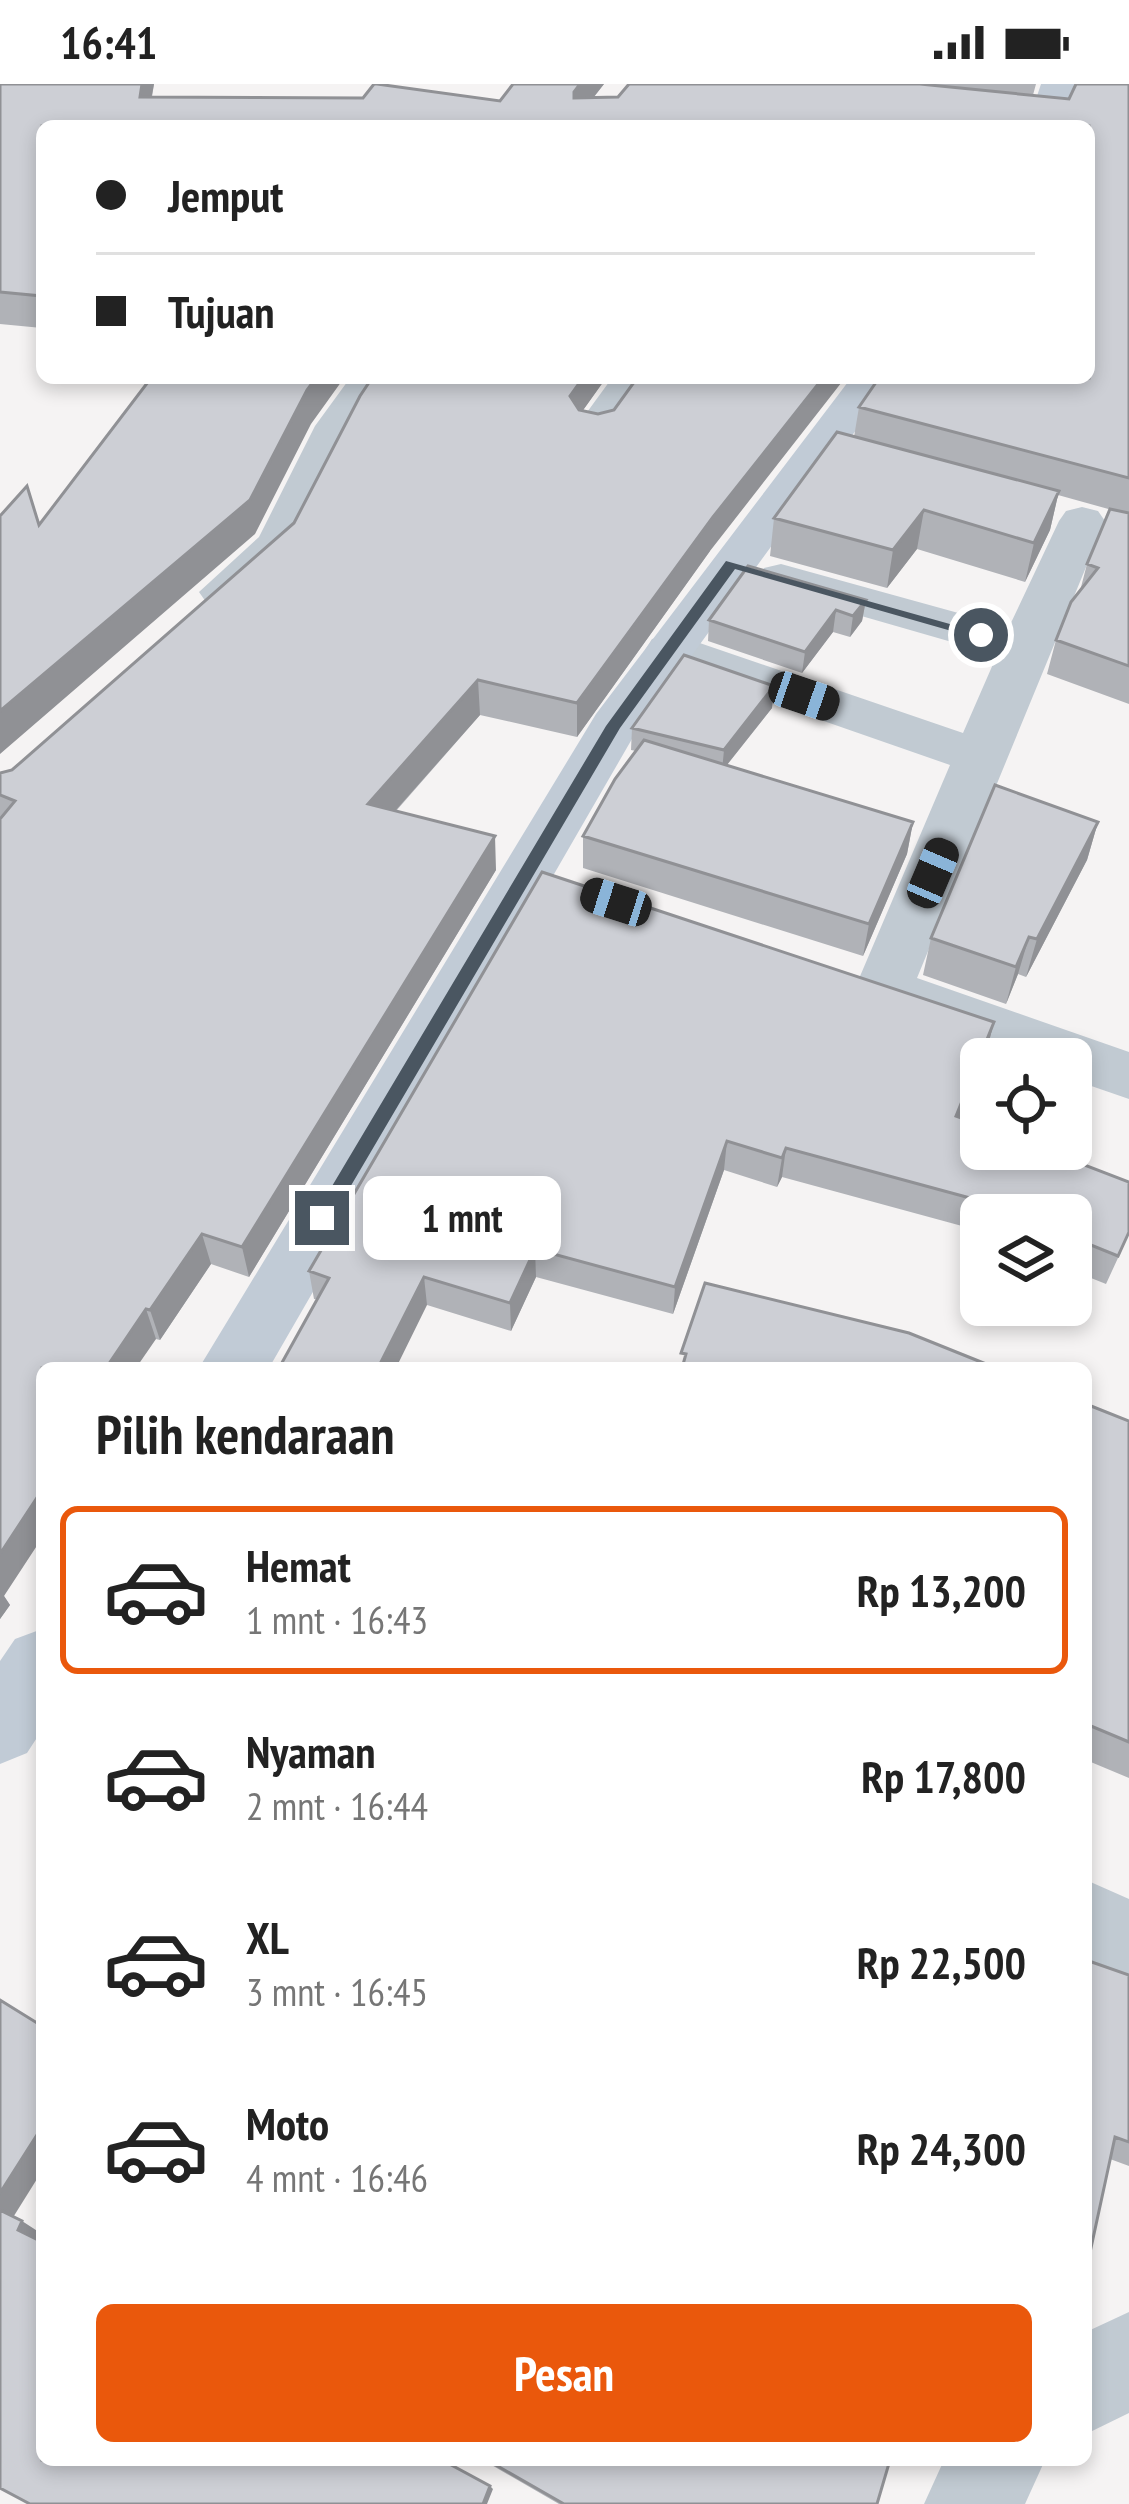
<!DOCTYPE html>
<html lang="id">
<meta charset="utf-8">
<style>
:root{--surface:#fff;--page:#f2f2f2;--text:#222;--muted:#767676;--line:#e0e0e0;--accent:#ea580c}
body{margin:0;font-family:"PT Sans Narrow",sans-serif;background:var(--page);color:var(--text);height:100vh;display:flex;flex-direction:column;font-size:45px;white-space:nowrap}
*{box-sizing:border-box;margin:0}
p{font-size:39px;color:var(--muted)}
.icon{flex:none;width:66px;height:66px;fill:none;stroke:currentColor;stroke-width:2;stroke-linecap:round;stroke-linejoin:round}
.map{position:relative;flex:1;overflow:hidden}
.panel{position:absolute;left:36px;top:1278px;width:1056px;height:1104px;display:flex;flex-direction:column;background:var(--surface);border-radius:18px;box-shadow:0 6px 18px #0003}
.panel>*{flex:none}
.guide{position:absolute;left:36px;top:36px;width:1059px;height:264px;border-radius:18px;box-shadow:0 6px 18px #0003;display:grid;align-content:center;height:264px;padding:0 60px;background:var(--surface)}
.fabs{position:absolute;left:960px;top:954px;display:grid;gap:24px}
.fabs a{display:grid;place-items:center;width:132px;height:132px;border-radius:18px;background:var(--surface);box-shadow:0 6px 18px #0003;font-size:60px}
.end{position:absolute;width:54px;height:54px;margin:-27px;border:15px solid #4a5661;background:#fff;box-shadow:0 0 0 6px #fff}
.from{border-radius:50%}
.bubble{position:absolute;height:84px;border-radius:18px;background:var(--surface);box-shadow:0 6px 18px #0003;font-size:39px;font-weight:700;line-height:84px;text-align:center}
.car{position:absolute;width:36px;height:72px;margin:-36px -18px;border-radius:15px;box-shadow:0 0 9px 3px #0007;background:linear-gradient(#222 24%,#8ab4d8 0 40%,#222 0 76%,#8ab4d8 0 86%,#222 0)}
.guide b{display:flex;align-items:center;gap:42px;height:114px;font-size:45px}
.guide b+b{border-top:3px solid var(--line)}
.guide i{width:30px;height:30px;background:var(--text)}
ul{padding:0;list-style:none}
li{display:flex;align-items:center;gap:36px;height:168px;margin:0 24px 18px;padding:0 36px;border:6px solid transparent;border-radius:18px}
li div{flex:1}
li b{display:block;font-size:45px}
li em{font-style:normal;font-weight:700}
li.selected{border-color:var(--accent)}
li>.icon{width:108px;height:108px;stroke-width:1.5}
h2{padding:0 60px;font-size:54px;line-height:144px}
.action{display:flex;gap:24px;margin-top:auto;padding:24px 60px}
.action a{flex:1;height:138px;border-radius:18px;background:var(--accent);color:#fff;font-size:48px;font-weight:700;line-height:138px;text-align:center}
.status{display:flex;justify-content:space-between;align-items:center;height:84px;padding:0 60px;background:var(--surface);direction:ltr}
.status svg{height:33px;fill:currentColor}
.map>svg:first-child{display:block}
</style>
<div class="status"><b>16:41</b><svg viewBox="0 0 49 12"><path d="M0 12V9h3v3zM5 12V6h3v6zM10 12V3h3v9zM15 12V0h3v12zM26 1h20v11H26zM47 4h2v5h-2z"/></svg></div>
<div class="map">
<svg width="1129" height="2420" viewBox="0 0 1129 2420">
<rect width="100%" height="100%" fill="#f5f3f3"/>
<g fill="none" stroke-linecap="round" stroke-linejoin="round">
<path fill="#c1cad2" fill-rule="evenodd" d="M350,294H393C381,312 366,329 356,348C329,400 281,537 206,518L199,508L259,453L315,342Z
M612,294H655L612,355L596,359L580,355L574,346Z
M1082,423L1098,427L1105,437L917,894L1129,968V1015L1071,995V975H1018L863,919L855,904L950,681L652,577L645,566L652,555L670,551L688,555L963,649L997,571L764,504L757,494L764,484L781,480L1009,543L1059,437L1066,427Z
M1086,1796L1129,1815V1899L1086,1880Z
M1129,2228V2329L1086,2350V2248Z
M944,2376H1045L1025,2420H924Z"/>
<path fill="#c1cbd6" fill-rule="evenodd" d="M1041,0H1077L1063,42H1027Z
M851,294H894L636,648L269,1284H199L596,630Z
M42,1545V1646L27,1669L0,1680V1577L15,1555Z"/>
</g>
<path fill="#b0b2b7" d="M0,0H154L152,13L500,17L513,0H604L594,13H618L629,0H1036L1033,11L1069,15L1129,0V620L1047,590L1056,556L1080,507L1087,480L1112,426L1058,411L1050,446L1025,498L917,465L887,504L770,472L774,434L854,353L859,323L1089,294L42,42V244L0,240Z
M372,294H606L583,326L710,467L577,653L480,631L396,727L496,786L249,1193L211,1180L160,1256L156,1255L42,1284L4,1512L10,1521L0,1535V689L12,686L294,439Z
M866,516L862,537L850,553L833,548L802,589L708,557L709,536Z
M774,602L772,624L727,681L913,738L907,770L863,872L583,784V752L636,667L631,666L632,644Z
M1098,738L1087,776L1026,893L1018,890L1006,920L923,891L931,854Z
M994,938L986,969L960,1033L1129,1150L1106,1200L1071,1186V1131H981V1150L962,1142L782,1093L777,1103L724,1086L673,1230L536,1193L511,1247L427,1221L314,1215L309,1187Z
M1086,1320L1129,1337V1694L1086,1676Z
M1129,1891V2082L1110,2075Z
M483,2376H890L877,2420H559Z"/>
<path fill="#909195" d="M142,0H154L146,42L140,13Z
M580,0H604L573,39L574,8Z
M316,294H344L311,340L255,450L0,670V627L307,306Z
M583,294H606L569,346L570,312Z
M823,294H845L710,467L577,653V619L713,433Z
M1059,407L1050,446L1025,498L1034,459Z
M924,426L917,465L887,504L893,466Z
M866,516L862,537L850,553L853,532Z
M836,526L833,548L802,589L805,568Z
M478,596L480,631L372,753L368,720Z
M774,602L772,624L722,687L724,666Z
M913,738L907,770L863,872L869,840Z
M1098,738L1087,776L1026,893L1037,855Z
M495,752L496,786L249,1193L242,1163Z
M1029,853L1018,890L1006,920L1016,883Z
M994,938L986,969L983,975H981V981L948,1061L956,1032Z
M727,1057L724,1086L673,1230L675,1203Z
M786,1064L782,1093L777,1103L782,1074Z
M202,1150L211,1180L160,1256L150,1226Z
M535,1165L536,1193L511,1247L510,1219Z
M424,1193L427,1221L396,1284H378Z
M146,1225L156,1255L136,1284H106Z
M42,1406V1454L4,1512L10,1521L0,1535V1470Z
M42,2043V2087L12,2135L0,2128V2109Z
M22,2137L42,2150L37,2158L18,2146Z
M490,2402L493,2405L487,2420H483Z"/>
<path fill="#cdcfd5" stroke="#909195" stroke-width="3" d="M0,0H142L140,13L363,14L374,0H377L500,17L513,0H580L574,8V14L618,13L629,0H920L1069,15L1076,0H1129V394L859,323L879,294H1089V42H42V212L0,208Z
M151,294H316L307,306L250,416L0,627V432L27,402L39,441Z
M372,294H583L570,312L579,326L598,330L614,326L637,294H823L713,433L577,619L478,596L368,720L495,752L242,1163L202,1150L150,1226L146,1225L106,1284H42V1406L0,1470V735L15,717L0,711V689L12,686L294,439L360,312Z
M837,348L1059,407L1034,459L924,426L893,466L774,434Z
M1110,425L1129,429V582L1056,556L1071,518L1098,484L1087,480Z
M748,482L866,516L853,532L836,526L805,568L709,536Z
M684,571L774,602L724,666L632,644Z
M644,656L913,738L869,840L583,752L615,695Z
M995,701L1098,738L1037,855L1029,853L1016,883L931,854Z
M542,788L994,938L956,1032L981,1041V1065H1043L1129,1098V1148L1118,1172L1071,1153V1131H1014L970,1114L786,1064L782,1074L727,1057L675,1203L535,1165L510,1219L424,1193L378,1284H279L329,1194L309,1187Z
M705,1199L909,1249L996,1284H682L686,1270L681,1269Z
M1086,1320L1129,1337V1658L1086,1640Z
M1086,1876L1129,1891V2058L1115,2053L1086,2187Z
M0,1916L42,1942V2043L0,2109Z
M0,2126L22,2137L18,2146L42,2158V2376H442L490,2402L483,2420H30L0,2404Z
M487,2376H890L877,2420H564Z"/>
<path fill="#4a5661" d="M726,477L989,551L976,554L735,485L620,644L329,1139H316V1129L606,642Z"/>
</svg>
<div class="fabs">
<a><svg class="icon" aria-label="locate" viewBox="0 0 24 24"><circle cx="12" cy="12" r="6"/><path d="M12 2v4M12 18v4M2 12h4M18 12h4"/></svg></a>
<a><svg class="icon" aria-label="layers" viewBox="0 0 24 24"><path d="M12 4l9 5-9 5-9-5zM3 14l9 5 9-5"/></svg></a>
</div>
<i class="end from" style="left:981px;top:551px"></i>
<i class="end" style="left:322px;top:1134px"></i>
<div class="bubble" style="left:363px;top:1092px;width:198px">1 mnt</div>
<i class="car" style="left:804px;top:612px;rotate:109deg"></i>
<i class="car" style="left:933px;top:789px;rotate:23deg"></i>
<i class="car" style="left:616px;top:818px;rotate:288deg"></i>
<div class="guide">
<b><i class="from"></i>Jemput</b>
<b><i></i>Tujuan</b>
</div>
<section class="panel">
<h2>Pilih kendaraan</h2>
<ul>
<li class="selected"><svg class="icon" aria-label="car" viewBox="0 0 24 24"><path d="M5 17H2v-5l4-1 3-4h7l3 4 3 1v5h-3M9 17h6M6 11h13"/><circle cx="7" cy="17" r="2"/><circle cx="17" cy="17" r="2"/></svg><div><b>Hemat</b><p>1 mnt · 16:43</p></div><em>Rp 13,200</em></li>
<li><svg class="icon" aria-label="car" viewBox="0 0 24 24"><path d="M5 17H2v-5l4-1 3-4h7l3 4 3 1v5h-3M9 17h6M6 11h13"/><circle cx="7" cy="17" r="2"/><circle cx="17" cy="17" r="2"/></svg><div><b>Nyaman</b><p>2 mnt · 16:44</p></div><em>Rp 17,800</em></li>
<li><svg class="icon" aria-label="car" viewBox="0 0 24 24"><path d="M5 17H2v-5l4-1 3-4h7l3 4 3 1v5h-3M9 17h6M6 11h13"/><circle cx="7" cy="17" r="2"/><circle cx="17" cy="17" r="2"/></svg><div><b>XL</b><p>3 mnt · 16:45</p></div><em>Rp 22,500</em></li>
<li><svg class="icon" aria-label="car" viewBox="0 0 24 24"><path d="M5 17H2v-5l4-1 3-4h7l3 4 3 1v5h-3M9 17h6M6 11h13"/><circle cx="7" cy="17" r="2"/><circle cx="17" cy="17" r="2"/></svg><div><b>Moto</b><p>4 mnt · 16:46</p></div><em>Rp 24,300</em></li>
</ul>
<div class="action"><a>Pesan</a></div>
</section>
</div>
